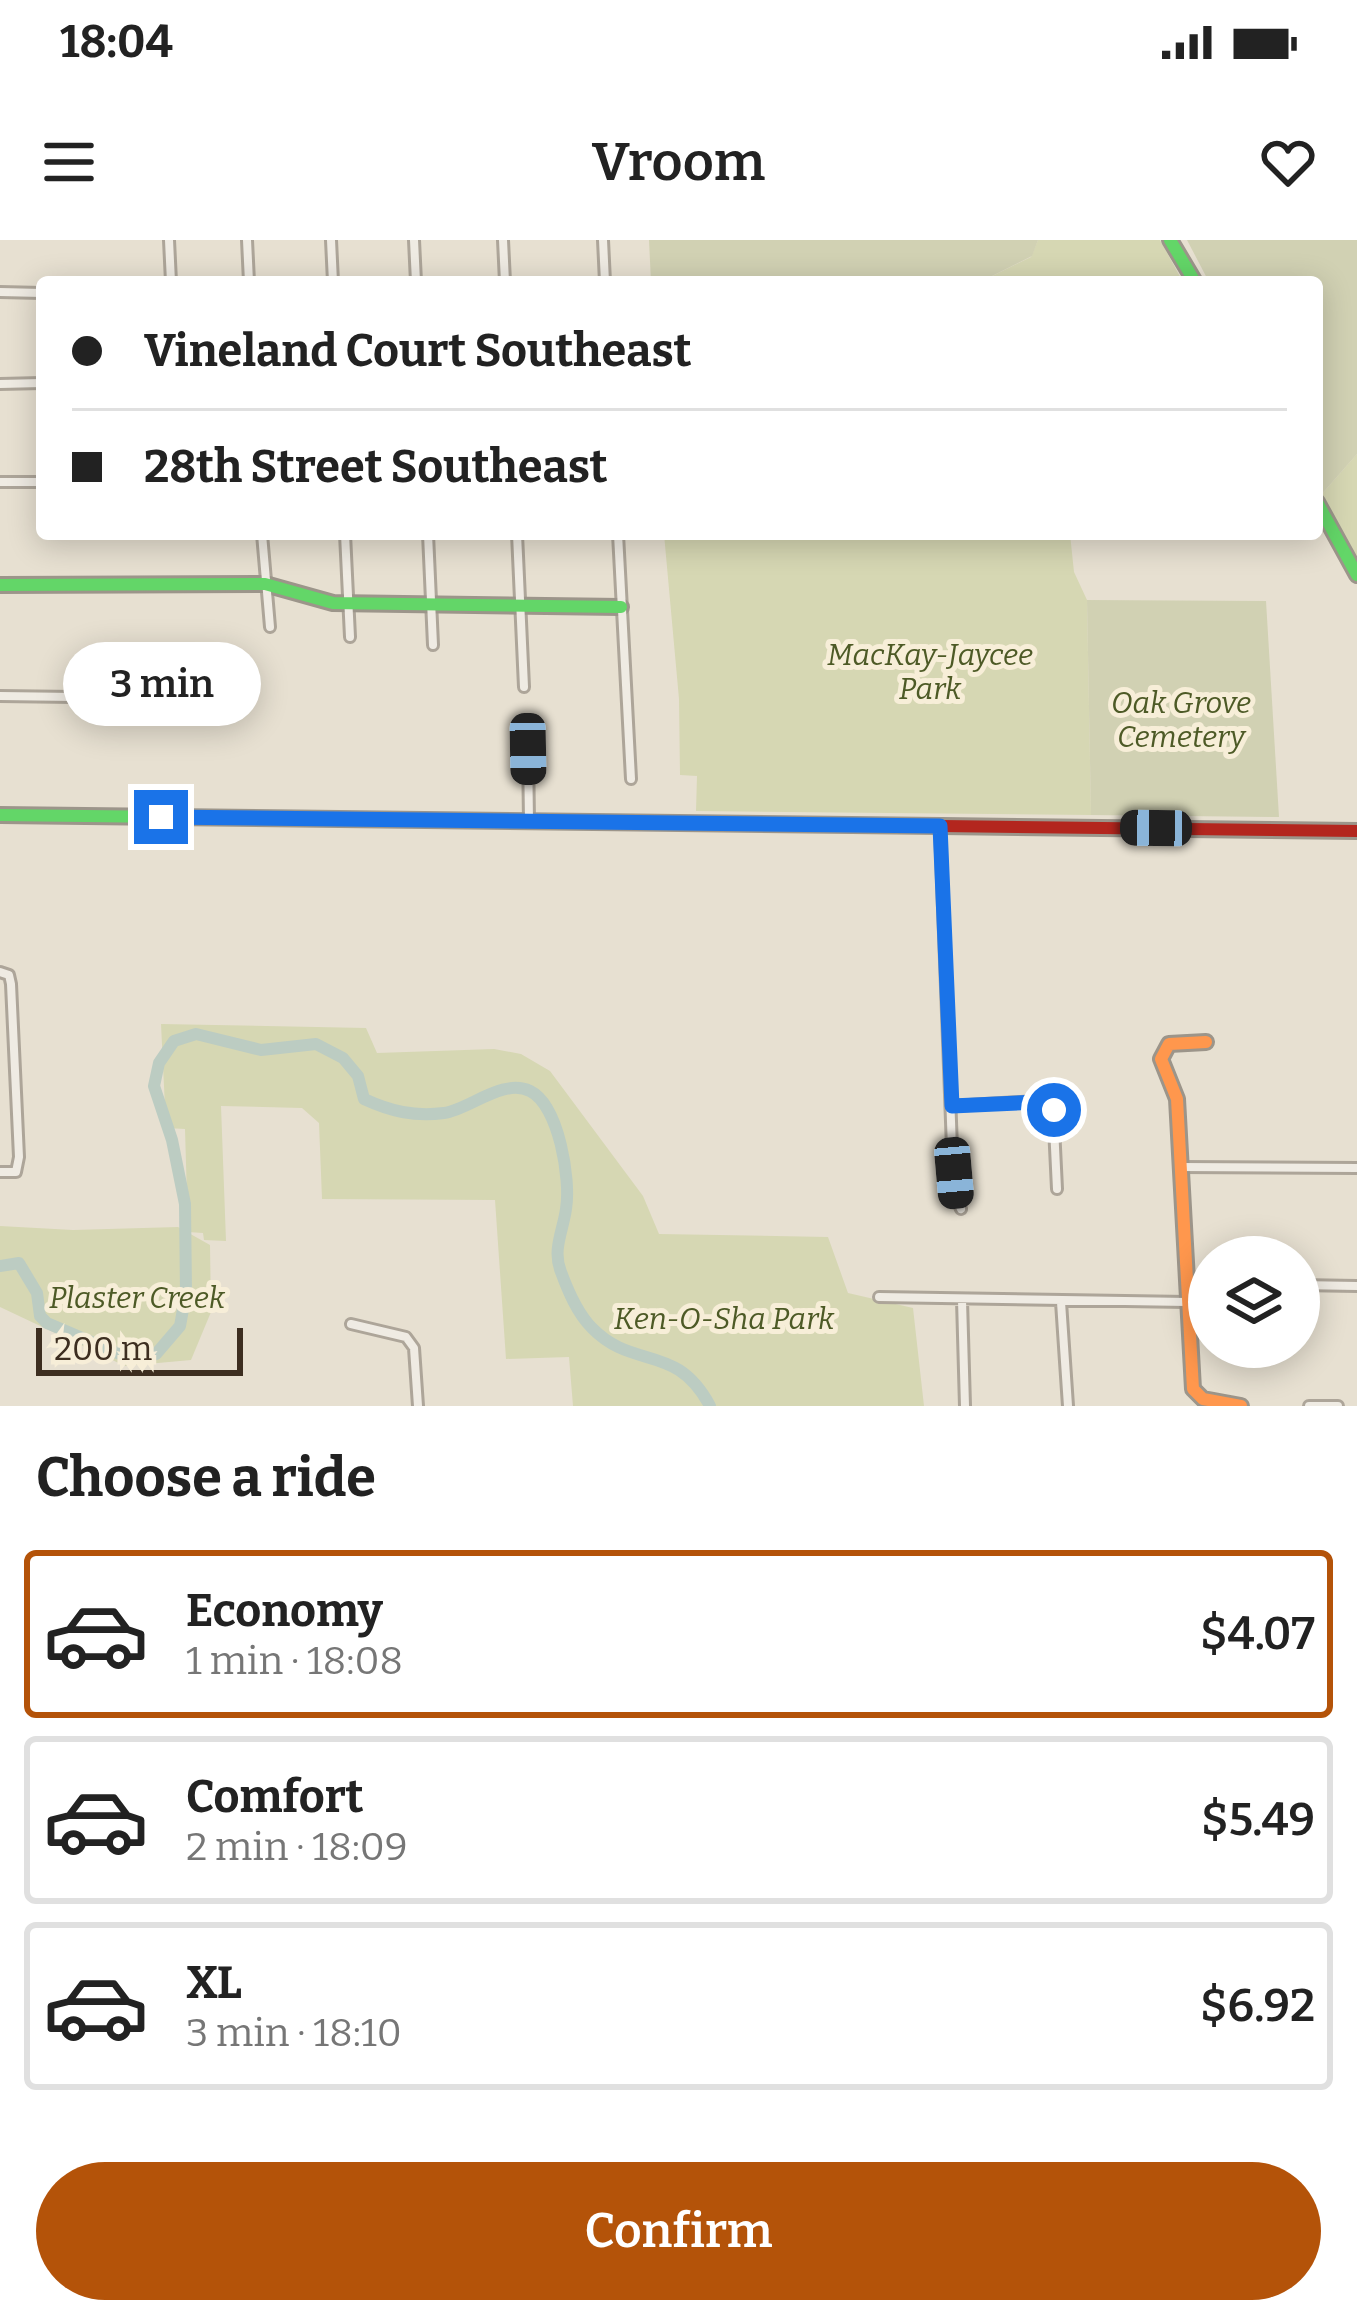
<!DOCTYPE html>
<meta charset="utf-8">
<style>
:root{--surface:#fff;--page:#f2f2f2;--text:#222;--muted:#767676;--line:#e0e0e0;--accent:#b45309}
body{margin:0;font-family:Bitter,serif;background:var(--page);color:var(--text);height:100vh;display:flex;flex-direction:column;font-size:45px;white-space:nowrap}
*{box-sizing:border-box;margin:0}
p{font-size:39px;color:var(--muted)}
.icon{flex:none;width:66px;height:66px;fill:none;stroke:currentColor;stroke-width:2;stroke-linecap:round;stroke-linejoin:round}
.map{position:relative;height:1166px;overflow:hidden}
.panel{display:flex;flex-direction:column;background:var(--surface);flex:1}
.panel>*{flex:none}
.top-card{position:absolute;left:36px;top:36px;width:1287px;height:264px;border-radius:12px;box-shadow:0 6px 30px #0003;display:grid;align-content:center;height:264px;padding:0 36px;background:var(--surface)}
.buttons{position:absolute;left:1188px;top:996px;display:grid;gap:24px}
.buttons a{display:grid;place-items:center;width:132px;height:132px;border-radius:50%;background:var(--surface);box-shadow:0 6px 30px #0003;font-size:60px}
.scale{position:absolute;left:36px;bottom:30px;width:207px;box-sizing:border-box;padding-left:12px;border:6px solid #3d2e20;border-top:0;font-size:33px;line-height:42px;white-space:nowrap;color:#3d2e20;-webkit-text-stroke:9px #f7eed8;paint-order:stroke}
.end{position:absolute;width:54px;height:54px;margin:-27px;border:15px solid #1a73e8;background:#fff;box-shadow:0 0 0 6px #fff}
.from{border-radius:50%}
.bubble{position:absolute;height:84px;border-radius:42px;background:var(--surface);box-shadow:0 6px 30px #0003;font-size:39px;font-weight:600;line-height:84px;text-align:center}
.car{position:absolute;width:36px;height:72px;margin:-36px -18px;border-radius:15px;box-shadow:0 0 9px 3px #0007;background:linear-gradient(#222 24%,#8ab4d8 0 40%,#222 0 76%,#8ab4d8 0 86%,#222 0)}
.top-card b{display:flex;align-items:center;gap:42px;height:114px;font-size:45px}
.top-card b+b{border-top:3px solid var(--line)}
.top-card i{width:30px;height:30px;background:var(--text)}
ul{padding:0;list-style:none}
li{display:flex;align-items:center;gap:36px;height:168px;margin:0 24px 18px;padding:0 12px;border:6px solid var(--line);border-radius:12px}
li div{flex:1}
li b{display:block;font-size:45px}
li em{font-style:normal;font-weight:600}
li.on{border-color:var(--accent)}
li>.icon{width:108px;height:108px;stroke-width:1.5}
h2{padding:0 36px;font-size:54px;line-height:144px}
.button{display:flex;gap:24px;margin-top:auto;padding:24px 36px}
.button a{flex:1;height:138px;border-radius:72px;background:var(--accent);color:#fff;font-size:48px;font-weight:600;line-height:138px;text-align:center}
.status{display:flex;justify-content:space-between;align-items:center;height:84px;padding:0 60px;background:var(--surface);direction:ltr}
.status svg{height:33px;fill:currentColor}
header{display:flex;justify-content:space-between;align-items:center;height:156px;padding:0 36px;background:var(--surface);font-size:54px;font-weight:600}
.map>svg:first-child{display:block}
</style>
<div class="status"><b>18:04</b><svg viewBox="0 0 49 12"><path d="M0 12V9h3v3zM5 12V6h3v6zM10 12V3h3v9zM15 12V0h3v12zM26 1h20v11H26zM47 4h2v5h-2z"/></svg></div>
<header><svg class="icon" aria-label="menu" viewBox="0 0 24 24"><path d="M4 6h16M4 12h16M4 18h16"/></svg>Vroom<svg class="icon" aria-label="heart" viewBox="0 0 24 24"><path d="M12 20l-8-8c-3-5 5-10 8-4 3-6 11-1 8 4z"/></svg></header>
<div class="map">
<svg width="1357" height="1166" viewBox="0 0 1357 1166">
<rect width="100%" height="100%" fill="#e7e0d1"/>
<path fill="#d6d7b3" d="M1038,0H1160L1183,42H962L984,40L1031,17Z
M1357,214V320L1321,255Z
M664,294H1070L1074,332L1087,360L1091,575L696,571L697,536L680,535L679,459Z
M161,784L366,788L377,813L494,809L521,814L550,831L643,956L659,994L828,997L848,1053L913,1068L924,1166H573L569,1117L506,1119L495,960L322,959L319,883L302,868L221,866L226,1001L204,1000L203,993L188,992L185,889L166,888Z
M0,986L73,990L178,987L210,1005L211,1072L191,1120L125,1126L0,1067Z"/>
<path fill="#d1d1b3" d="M649,0H1038L1032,16L984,40L961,42H651Z
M1187,0H1357V214L1321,255L1317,247V42H1209Z
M1087,360L1266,361L1279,577L1091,575Z"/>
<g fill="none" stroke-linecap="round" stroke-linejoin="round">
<path stroke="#bcccc2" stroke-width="12" d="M0,1026L19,1023L37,1053L40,1076L47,1083L129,1118L156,1114L180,1086L186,1053L185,964L172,900L154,846L159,823L174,801L196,794L261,810L316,804L343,818L358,836L364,859C390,871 414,877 444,873C470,869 503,838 530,851C559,865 571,940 566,969C563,991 552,1010 561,1032C568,1051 577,1073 592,1088C634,1131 676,1102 710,1166"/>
<defs>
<path id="street" d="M169,0L171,42
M247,0L249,42
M331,0L333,42
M414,0L416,42
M503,0L505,42
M603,0L605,42
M0,52L42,53
M0,144L42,143
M0,242H42
M262,294L270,387
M345,294L350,397
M428,294L433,405
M517,294L524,447
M618,294L631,539
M0,456L223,459
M528,509L529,581
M940,587L952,908L956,958L961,969
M0,732L9,735L11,744L19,917L16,932H0
M952,866L1037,861L1053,866L1057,949
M1180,927L1357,928
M1299,1045L1357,1046
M879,1057L1187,1062
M962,1060L965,1166
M1061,1062L1068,1166
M351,1084L406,1097L414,1108L418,1166
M1309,1166H1338"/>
<path id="fast" d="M1170,0L1195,42
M1317,262L1357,335
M0,345L265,344L333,363L621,367
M0,575L941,586"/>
<path id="slow" d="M1206,802L1169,804L1161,819L1177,859L1193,1149L1203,1159L1241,1166"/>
<path id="jam" d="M941,586L1357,591"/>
</defs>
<use href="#street" stroke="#ada599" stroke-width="14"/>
<use href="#fast" stroke="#9c958a" stroke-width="18"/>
<use href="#slow" stroke="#9c958a" stroke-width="18"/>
<use href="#jam" stroke="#9c958a" stroke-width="18"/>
<use href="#street" stroke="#efebe3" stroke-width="8"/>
<use href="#fast" stroke="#63d668" stroke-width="12"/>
<use href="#slow" stroke="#ff974d" stroke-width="12"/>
<use href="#jam" stroke="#b3261e" stroke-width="12"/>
</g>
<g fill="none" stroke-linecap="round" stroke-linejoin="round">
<path stroke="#1a73e8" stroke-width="15" d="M161,577L940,586L952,866L1037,862L1050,864L1054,870"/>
</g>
<g text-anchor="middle" stroke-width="10" stroke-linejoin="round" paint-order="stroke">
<g font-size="30" font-style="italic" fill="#4d5a26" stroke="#f7eed8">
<text x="930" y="425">MacKay-Jaycee<tspan x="930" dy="34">Park</tspan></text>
<text x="1181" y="473">Oak Grove<tspan x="1181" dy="34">Cemetery</tspan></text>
<text x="137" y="1068">Plaster Creek</text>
<text x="724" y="1089">Ken-O-Sha Park</text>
</g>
</g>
</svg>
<div class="buttons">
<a><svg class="icon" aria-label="layers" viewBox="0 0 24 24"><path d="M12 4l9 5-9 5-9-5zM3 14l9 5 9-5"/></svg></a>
</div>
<div class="scale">200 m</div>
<i class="end from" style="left:1054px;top:870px"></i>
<i class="end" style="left:161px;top:577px"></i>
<div class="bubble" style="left:63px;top:402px;width:198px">3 min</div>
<i class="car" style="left:528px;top:509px;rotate:179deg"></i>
<i class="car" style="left:1156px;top:588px;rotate:271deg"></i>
<i class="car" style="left:954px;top:933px;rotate:175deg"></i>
<div class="top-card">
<b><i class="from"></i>Vineland Court Southeast</b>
<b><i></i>28th Street Southeast</b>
</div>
</div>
<section class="panel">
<h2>Choose a ride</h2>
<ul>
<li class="on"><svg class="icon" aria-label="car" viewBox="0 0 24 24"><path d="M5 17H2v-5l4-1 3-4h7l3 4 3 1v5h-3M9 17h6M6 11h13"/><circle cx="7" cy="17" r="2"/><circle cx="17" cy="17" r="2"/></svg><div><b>Economy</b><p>1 min · 18:08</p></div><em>$4.07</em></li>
<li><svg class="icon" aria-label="car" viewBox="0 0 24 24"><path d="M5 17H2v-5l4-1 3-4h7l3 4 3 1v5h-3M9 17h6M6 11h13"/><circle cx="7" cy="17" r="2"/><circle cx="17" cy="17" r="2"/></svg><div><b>Comfort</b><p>2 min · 18:09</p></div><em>$5.49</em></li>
<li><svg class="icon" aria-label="car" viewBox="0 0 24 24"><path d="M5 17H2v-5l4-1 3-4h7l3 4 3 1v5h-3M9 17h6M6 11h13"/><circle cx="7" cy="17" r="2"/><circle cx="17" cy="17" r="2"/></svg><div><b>XL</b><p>3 min · 18:10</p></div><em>$6.92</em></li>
</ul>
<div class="button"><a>Confirm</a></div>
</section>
